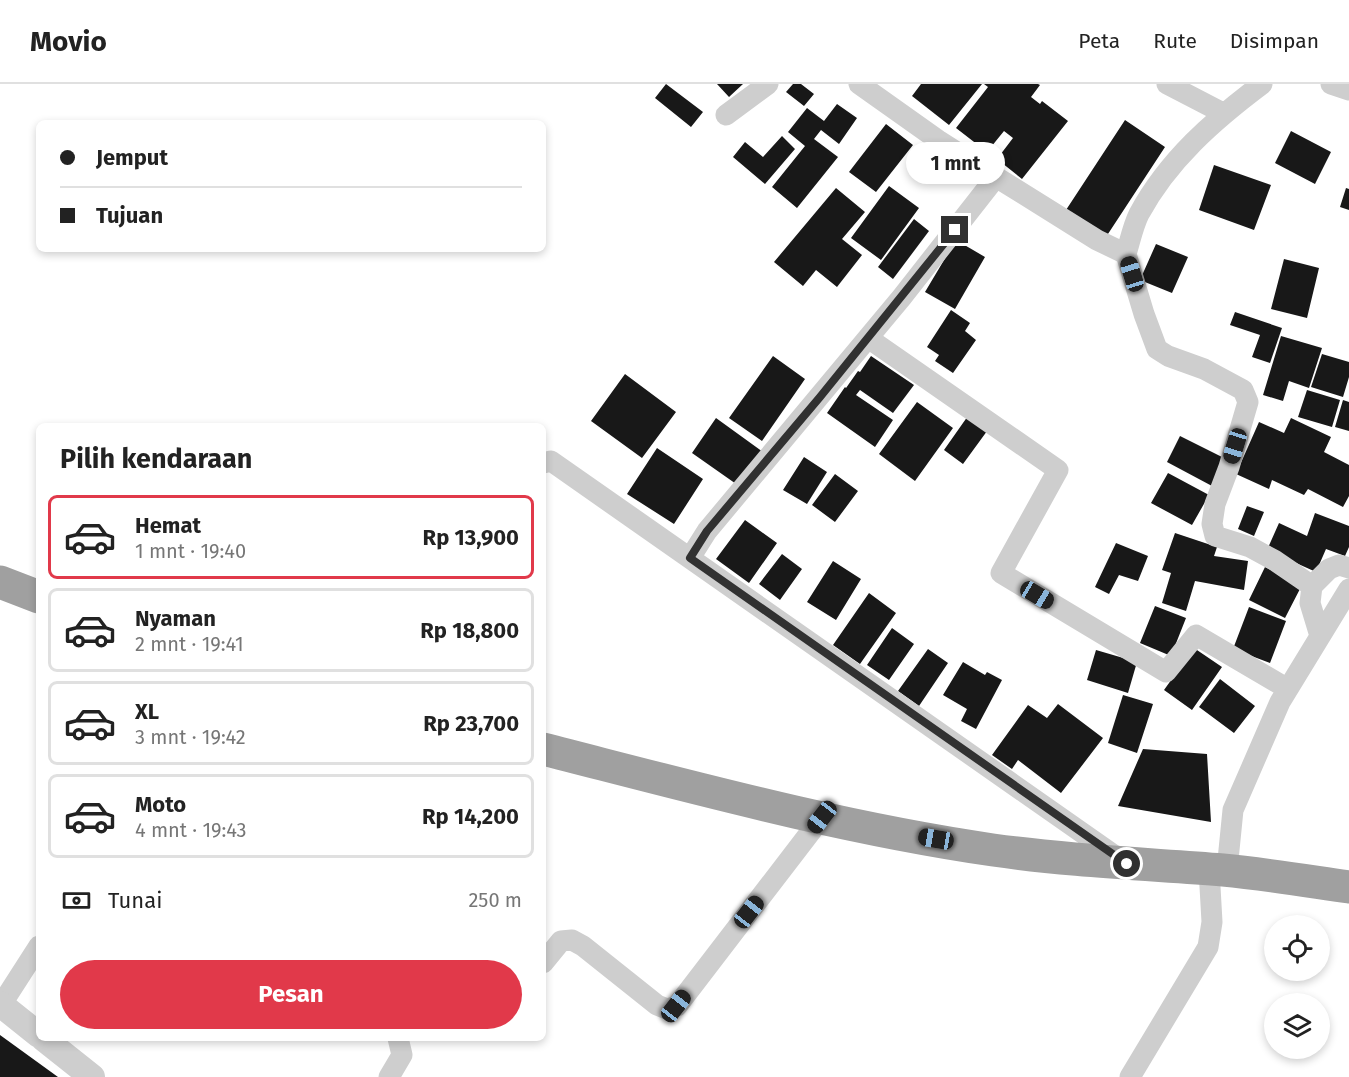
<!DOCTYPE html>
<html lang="id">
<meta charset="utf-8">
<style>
:root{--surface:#fff;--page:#f6f6f6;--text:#222;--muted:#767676;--line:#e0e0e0;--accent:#e1394a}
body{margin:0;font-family:"Fira Sans",sans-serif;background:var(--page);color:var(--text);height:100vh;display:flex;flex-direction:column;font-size:22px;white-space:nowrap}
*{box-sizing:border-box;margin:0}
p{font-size:20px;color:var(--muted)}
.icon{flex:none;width:33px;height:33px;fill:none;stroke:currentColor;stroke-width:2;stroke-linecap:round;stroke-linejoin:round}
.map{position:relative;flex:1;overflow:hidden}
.side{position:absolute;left:36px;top:339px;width:510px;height:618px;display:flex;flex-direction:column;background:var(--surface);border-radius:9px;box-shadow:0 3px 9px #0003}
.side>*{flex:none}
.top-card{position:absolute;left:36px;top:36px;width:510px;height:132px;border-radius:9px;box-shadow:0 3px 9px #0003;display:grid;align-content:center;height:132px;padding:0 24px;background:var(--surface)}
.controls{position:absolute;left:1264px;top:831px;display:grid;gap:12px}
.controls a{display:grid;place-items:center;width:66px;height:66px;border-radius:50%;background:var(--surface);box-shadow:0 3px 9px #0003;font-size:30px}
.end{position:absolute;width:27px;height:27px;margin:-14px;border:8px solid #313131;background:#fff;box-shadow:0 0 0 3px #fff}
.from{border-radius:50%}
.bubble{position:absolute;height:42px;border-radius:21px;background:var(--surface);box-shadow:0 3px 9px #0003;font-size:20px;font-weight:700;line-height:42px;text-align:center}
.car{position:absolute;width:18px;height:36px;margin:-18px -9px;border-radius:8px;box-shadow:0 0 4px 2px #0007;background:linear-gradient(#222 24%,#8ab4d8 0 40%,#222 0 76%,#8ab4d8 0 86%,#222 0)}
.top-card b{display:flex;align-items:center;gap:21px;height:57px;font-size:22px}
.top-card b+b{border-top:2px solid var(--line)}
.top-card i{width:15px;height:15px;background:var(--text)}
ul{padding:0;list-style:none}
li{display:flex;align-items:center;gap:18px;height:84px;margin:0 12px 9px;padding:0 12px;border:3px solid var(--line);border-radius:9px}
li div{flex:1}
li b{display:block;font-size:22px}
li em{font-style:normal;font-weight:700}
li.current{border-color:var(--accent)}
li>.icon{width:54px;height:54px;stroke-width:1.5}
h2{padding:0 24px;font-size:27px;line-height:72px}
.pay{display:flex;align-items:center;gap:15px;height:66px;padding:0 24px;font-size:22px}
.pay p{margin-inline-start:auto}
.cta{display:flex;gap:12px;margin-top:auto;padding:12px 24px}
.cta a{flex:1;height:69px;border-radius:36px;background:var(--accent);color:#fff;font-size:24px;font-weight:700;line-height:69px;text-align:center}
header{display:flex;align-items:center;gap:36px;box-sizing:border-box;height:84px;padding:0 30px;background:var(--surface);border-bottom:2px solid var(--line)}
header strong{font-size:28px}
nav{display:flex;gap:33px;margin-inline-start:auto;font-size:21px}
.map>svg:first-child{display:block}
</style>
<header>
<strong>Movio</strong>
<nav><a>Peta</a><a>Rute</a><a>Disimpan</a></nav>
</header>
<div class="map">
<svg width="1349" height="993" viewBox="0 0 1349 993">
<rect width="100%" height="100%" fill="#fff"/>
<path fill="#181818" d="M666,0L703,28L691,43L655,14Z
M717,0H743L729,13Z
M793,0H801L814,10L804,22L786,8Z
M921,0H982L949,41L912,12Z
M984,0H1038L1040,1L1031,13L1040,20L1042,17L1068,37L1022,95L997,75L1013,54L1004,47L987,68L956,44L988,3Z
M837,20L857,34L839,60L821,46L814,55L838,73L797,124L772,103L805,62L788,48L807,24L824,37Z
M1125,36L1165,63L1106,153L1066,126Z
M886,40L913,61L876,108L849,88Z
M1291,47L1331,68L1315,100L1275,79Z
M782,52L795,65L765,100L733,73L745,58L763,73Z
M1214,81L1271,101L1254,146L1199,126Z
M889,102L919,124L881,176L851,154Z
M836,104L865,128L842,155L862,171L837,203L816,186L803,202L774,178Z
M1346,104L1349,105V126L1340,123Z
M914,135L929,147L893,195L878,183Z
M956,156L985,173L955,225L925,208Z
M1156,160L1188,173L1172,209L1140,196Z
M1284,175L1319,184L1307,234L1271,225Z
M951,226L970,239L965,247L976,256L953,289L935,277L939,271L927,263Z
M1235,228L1282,244L1270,279L1252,273L1260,251L1230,241Z
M1281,252L1322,264L1309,304L1289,297L1283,317L1263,311Z
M1322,270L1349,278V293L1343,313L1311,303Z
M773,272L805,295L762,357L729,334Z
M871,272L914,301L893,329L860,306L856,311L893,336L875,363L827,329L845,303L846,304L858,287L860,288Z
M625,290L676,328L642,374L591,337Z
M1307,306L1340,316L1332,343L1298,333Z
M1343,316L1349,318V347L1335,343Z
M917,318L953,344L915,397L879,370Z
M970,329L990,343L963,380L944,366Z
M716,334L763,368L739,402L692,369Z
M1291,334L1331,353L1324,368L1349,381V412L1343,423L1308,405L1304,411L1272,396L1269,405L1236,390L1259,338L1284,349Z
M1180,352L1226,375L1212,402L1167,378Z
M657,364L703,395L674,440L627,410Z
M804,373L827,388L807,420L783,406Z
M1168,389L1209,411L1192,441L1151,419Z
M835,390L858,407L835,438L812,421Z
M1247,422L1264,428L1254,452L1238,445Z
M1315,429L1349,442V463L1345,472L1326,465L1316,488L1267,466L1279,439L1307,452Z
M745,436L777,459L749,499L716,475Z
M1175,449L1217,463L1214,472L1248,477L1244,506L1195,497L1186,527L1162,519L1171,489L1162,486Z
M1116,459L1148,472L1138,497L1119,491L1109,510L1095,503Z
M782,470L802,485L780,516L759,500Z
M833,477L861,495L836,536L807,518Z
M1265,483L1302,501L1285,534L1249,516Z
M869,509L896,529L860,580L833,561Z
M1155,522L1186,534L1171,572L1140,559Z
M1249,523L1286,537L1270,579L1233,565Z
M892,544L914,560L889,596L867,581Z
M1194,564L1222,583L1192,626L1164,606Z
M928,565L948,579L919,622L898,607Z
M1096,566L1137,578L1128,609L1087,596Z
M963,578L985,591L987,588L1002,596L976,645L961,637L967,625L943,611Z
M1220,595L1255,622L1234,649L1199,623Z
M1123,611L1153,620L1137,669L1108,659Z
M1058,620L1103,654L1061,709L1018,676L1012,685L992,671L1028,621L1047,634Z
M1143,665L1207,670L1211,738L1118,722Z
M0,951L58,993H0Z"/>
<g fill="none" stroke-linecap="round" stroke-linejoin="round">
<path stroke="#cecece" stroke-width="21" d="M1167,0L1223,29
M1331,0L1349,6
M726,31L768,0
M996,93L1097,156L1126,170C1130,157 1133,142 1139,130C1168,76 1214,36 1262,0
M1126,170L1144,230L1157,265L1168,272L1204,285L1243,306L1248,318L1229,383L1215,420L1212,440L1215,452L1250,463L1274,476L1312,502L1310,519L1320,552
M868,254L1058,386L1001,489L1166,588L1196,551L1288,605
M543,379L551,377L1121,776
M690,474L707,447L902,213L996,93L938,56L859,0
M1312,502L1329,485L1339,481L1349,484
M1227,786L1233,726L1280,618L1349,505
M543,879L561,857L572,856L583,862L657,921L667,925L677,922L822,733
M1,921L39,862
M389,993L402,971L398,954
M1130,993L1208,863L1212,838L1209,785"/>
<path stroke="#cecece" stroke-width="26" d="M0,920L39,951
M43,954L92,993"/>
<path stroke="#a0a0a0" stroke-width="33" d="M0,498L39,513
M543,665C692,703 841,744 993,766C1070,777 1147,780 1223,786C1265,790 1307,797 1349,803"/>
</g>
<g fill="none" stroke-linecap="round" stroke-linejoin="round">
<path stroke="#313131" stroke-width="8" d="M955,146L820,313L707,447L690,474L1127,780"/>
</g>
</svg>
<div class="controls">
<a><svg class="icon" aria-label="locate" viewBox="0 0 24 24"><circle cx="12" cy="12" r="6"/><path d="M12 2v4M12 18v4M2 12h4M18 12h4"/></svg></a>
<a><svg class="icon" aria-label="layers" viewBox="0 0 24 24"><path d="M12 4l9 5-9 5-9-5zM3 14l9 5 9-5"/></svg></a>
</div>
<i class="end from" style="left:1127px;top:780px"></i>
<i class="end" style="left:955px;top:146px"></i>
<div class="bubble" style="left:906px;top:58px;width:99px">1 mnt</div>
<i class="car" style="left:1132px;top:190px;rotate:343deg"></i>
<i class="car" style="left:1235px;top:362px;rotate:197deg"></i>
<i class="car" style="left:1037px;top:511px;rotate:121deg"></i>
<i class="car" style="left:822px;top:733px;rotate:218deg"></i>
<i class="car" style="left:936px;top:755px;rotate:280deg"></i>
<i class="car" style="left:749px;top:828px;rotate:38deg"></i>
<i class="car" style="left:676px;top:922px;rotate:38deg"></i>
<div class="top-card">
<b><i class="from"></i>Jemput</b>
<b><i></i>Tujuan</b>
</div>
<section class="side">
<h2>Pilih kendaraan</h2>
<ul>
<li class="current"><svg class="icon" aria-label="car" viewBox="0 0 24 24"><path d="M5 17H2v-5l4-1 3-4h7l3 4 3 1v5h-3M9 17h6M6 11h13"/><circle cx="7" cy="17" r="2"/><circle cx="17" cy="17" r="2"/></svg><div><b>Hemat</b><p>1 mnt · 19:40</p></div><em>Rp 13,900</em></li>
<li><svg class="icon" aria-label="car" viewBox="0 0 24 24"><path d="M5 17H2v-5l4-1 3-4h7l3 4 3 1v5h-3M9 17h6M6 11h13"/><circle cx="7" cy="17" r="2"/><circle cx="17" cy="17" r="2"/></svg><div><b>Nyaman</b><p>2 mnt · 19:41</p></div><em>Rp 18,800</em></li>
<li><svg class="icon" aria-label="car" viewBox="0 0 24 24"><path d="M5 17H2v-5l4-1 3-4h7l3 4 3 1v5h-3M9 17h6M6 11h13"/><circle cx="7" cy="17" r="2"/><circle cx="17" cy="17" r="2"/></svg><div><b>XL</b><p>3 mnt · 19:42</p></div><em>Rp 23,700</em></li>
<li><svg class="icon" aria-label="car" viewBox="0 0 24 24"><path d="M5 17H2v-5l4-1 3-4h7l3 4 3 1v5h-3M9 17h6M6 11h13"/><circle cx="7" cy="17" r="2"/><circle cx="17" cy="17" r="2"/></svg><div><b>Moto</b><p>4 mnt · 19:43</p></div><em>Rp 14,200</em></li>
</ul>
<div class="pay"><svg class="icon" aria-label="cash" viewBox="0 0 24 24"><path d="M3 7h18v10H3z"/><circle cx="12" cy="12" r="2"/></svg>Tunai<p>250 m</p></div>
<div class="cta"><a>Pesan</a></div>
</section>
</div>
